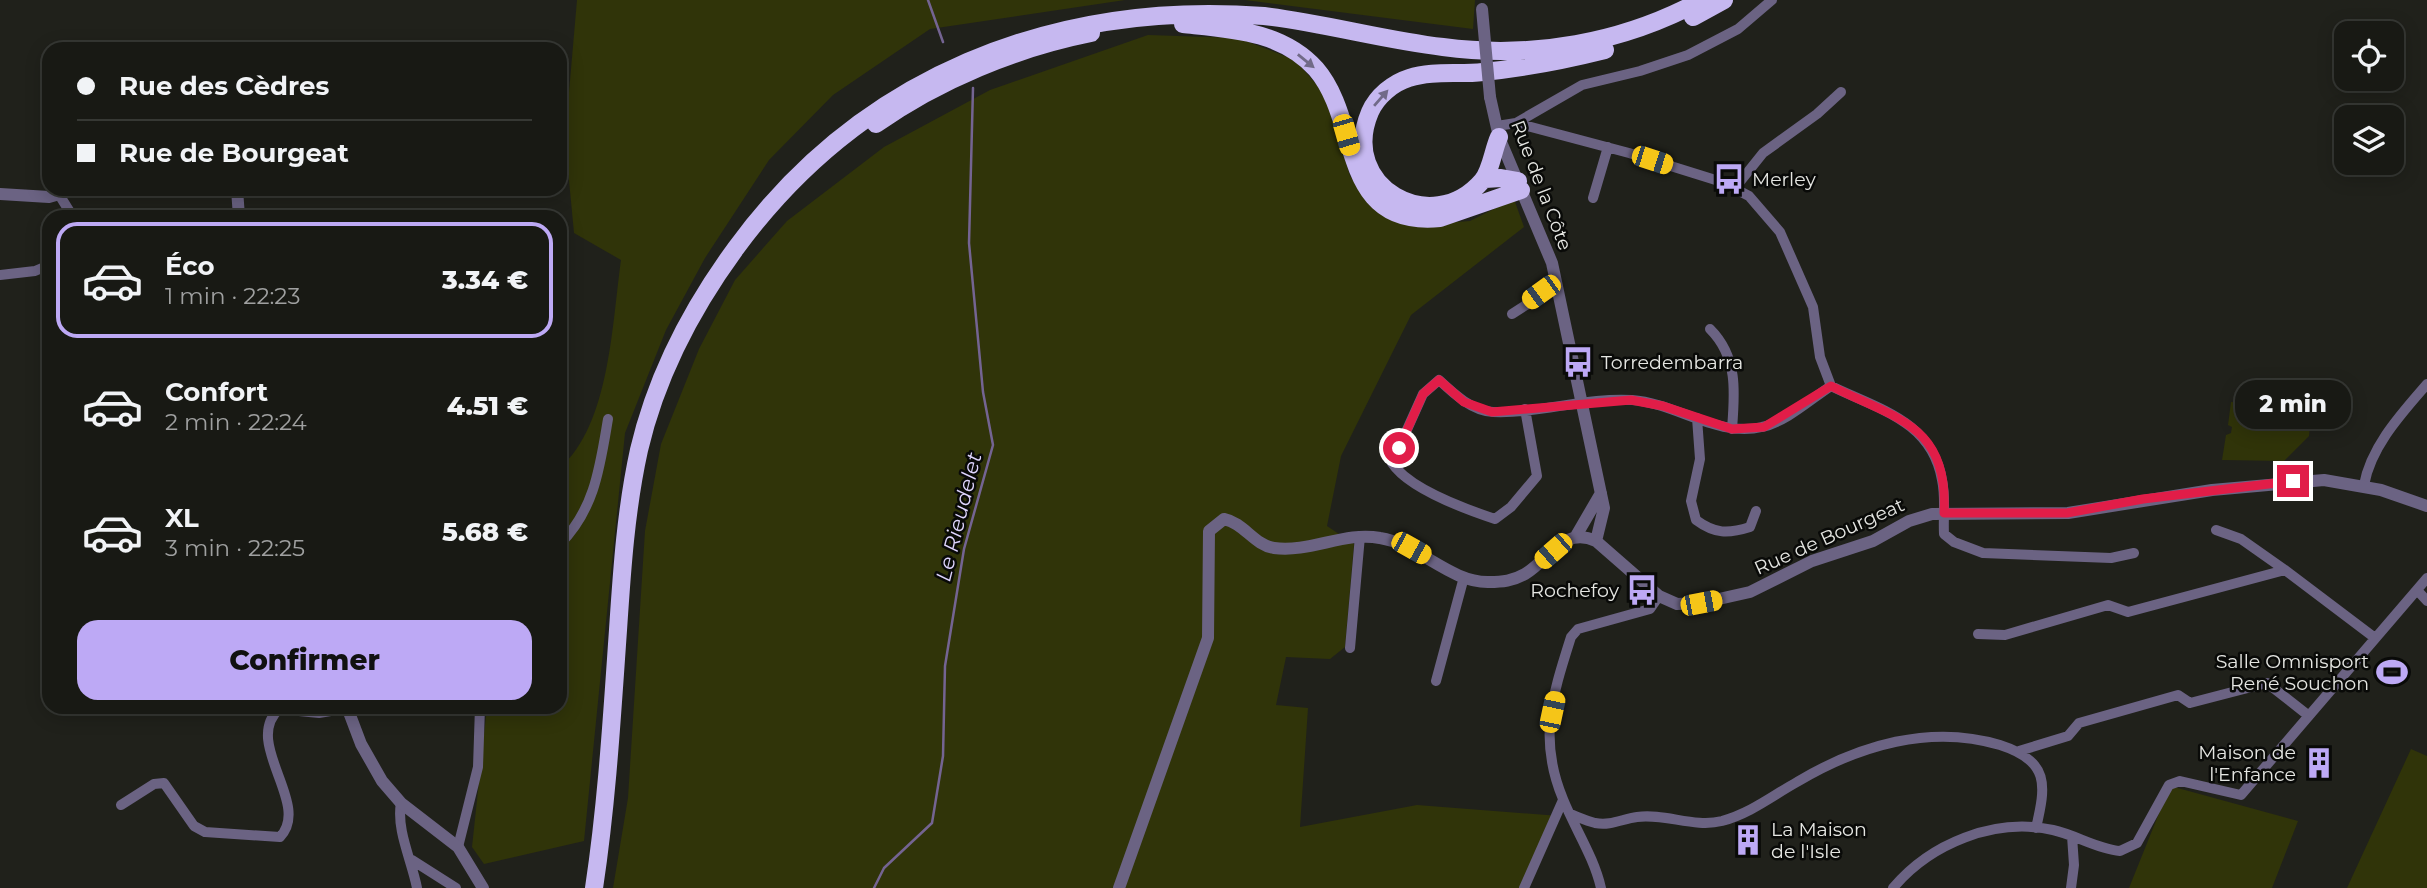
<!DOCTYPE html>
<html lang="fr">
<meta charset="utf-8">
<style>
:root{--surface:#181914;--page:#21221d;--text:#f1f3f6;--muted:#9fa0a0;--line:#363834;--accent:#bda9f5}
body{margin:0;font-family:Montserrat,sans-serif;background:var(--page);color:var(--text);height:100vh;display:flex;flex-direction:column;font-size:26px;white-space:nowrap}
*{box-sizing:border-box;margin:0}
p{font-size:23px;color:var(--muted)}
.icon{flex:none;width:38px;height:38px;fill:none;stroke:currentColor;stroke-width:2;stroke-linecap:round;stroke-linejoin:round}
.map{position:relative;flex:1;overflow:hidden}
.sheet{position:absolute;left:42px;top:210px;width:525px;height:504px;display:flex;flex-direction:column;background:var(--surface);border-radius:21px;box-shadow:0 4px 18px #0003,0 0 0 2px var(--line)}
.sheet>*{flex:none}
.hud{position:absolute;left:42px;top:42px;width:525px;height:154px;border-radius:21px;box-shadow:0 4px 18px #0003,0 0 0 2px var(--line);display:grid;align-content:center;height:154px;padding:0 35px;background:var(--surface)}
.controls{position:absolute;left:2334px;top:21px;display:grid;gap:14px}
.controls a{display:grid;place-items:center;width:70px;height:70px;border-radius:14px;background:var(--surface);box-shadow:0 4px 18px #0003,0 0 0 2px var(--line);font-size:35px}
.end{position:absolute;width:32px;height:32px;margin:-16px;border:9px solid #e11d48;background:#fff;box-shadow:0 0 0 4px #fff}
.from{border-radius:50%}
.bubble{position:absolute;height:49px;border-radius:21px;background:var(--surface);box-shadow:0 4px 18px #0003,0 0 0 2px var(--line);font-size:23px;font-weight:800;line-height:49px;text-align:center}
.car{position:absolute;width:21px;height:42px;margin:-21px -10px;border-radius:9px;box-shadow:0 0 5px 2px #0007;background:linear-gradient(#f5c518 24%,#345 0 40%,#f5c518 0 76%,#345 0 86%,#f5c518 0)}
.hud b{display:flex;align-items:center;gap:24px;height:66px;font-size:26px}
.hud b+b{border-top:2px solid var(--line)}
.hud i{width:18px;height:18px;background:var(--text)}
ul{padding:12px 0 0;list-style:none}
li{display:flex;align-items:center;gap:21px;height:116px;margin:0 14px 10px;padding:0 21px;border:4px solid transparent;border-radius:21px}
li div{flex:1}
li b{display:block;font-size:26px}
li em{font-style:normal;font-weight:800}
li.active{border-color:var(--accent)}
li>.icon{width:63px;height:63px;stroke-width:1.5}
.cta{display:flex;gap:14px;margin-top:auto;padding:14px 35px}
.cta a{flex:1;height:80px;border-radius:21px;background:var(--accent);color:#111;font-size:28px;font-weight:800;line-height:80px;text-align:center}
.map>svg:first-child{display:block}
</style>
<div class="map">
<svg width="2427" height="888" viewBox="0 0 2427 888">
<rect width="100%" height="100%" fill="#20211b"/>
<path fill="#303409" d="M577,0H1125L930,29L833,95L769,160L705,258L666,330L625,433L584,841L484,864L472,847L487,707H560V468C610,424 612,323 621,260L574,233L565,138Z
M1245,0H1475L1473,29Z
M1148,35L1238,38L1295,60L1325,94L1350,176L1378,210L1416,225L1470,221L1514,199L1524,227L1411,315L1341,456L1327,526L1354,544L1345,647L1330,659L1286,657L1276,705L1308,708L1300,827L1417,805L1560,816L1529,888H613L628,798L645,531L661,444L699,349L735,280L787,221L884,147L990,90Z
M2231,402L2312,405L2309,436L2284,461L2222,460L2226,435L2231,433L2232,427L2228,425Z
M2411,749L2427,756V888H2347Z
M2174,787L2298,821L2272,888H2129L2168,791Z"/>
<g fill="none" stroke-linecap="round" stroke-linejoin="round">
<path stroke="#746492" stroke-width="2.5" d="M928,0L943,42
M874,888L884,868L932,823L943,756L945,666L964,549L993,445L983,392L969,243L973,88"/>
<path stroke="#6b6383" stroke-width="10" d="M1516,123L1582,85L1640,71L1688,55L1738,29L1772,0
M1497,126L1516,123L1629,153L1722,182L1749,196L1780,232L1813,307L1820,357L1831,386C1878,409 1932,421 1942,480C1946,498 1943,516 1944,534L1954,542L1983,553L2111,558L2134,553
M1735,188L1763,153L1817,114L1841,92
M60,196L73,217
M1593,198L1608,147
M0,275L35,271L49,265
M1512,314L1557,285
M1710,329C1738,357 1735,392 1732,429
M1525,409L1537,476L1511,507L1495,519C1465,509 1409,489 1392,463L1423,394L1439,380C1454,394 1472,411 1493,412C1538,414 1587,397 1632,400C1676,403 1718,438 1762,427C1786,422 1811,399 1831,386
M1697,418L1700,459L1691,501L1696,520C1715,534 1728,534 1750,527L1756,511
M2364,485C2371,446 2402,413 2427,384
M2216,530L2241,539L2285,570
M560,544C595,509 600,466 608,419
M2417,590L2427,601
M1978,634L2005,635L2108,605L2128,612L2285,570L2375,638
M1350,648L1360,536
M1436,681L1464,577
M2019,751L2068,736L2079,723L2178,695L2190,703L2267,683L2309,716
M401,803C396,830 412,861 417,888
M121,805L154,784L164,783L194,826L205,832L280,837C312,804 242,743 279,709L319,713L348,708
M1570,814C1578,817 1587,821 1595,823C1611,826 1622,819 1637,817C1665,813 1694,828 1722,821C1751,813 1772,796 1797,782C1859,745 1931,724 2000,745C2050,761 2046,785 2036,828
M458,847L478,767L480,707
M412,860L456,888
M1524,888L1563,800
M1601,888C1594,857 1575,829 1563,799C1538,739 1552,697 1571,637L1578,629L1650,609L1659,596
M1893,888C1930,844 1994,817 2053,830C2076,835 2097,849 2120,851L2137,843L2169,785L2180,781L2241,795L2427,578
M2071,888L2074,865L2072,836"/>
<path stroke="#6b6383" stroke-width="12" d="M1490,97L1499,137L1552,263L1604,508L1596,541
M237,189L239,217
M0,194L49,197L77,189
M1576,536L1601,493
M347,707L361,744L382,781L401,803L458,847L483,888
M1119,888L1208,638L1209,531L1224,519C1244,523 1254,545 1274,548C1310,553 1345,531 1380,538C1419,544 1450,583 1489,582C1502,582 1513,581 1525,574C1550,559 1563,526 1596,541L1659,596L1677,604L1701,603L1750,592L1812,561L1873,541L1909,521L1932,514L2068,513L2212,490L2324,480L2381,490L2427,506"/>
<path stroke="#c6b8f0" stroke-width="18" d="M1693,17L1724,0
M1183,24C1231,29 1282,31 1316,69C1362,122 1338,228 1440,218L1521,190
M876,124C938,80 1016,48 1091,33
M1499,137C1493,150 1491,171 1482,181C1432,239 1338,187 1370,112C1377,96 1393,83 1409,78C1433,70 1459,75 1483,72C1524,68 1565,60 1605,50
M1485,179L1501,178L1518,181
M594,888C607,802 612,716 618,630C622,569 626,509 639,450C656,377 692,308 736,248C861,77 1053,0 1264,16C1324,23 1383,40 1443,47C1532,59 1623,43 1702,0"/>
<path stroke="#6b6383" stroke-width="12" d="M1482,9L1490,97"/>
</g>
<defs><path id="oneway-solid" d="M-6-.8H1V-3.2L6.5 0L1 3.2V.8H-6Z" transform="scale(1.75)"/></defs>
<g fill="#716a88">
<use href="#oneway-solid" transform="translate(1306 61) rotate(39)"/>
<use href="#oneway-solid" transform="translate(1381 98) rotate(-49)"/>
</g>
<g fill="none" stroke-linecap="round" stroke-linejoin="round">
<path stroke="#e11d48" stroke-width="9" d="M1399,448L1423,394L1439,380L1464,402L1492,412L1631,400L1663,406L1732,429L1764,427L1831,386C1896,419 1949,425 1944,513H2067L2143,499L2293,481"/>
</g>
<defs>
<symbol id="bus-bare" viewBox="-9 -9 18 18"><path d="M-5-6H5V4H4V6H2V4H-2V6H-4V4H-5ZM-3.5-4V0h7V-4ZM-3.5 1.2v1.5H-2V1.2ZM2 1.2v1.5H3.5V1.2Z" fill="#bda9f5" stroke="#090a08" stroke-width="2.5" paint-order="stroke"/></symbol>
<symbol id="stadium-bare" viewBox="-9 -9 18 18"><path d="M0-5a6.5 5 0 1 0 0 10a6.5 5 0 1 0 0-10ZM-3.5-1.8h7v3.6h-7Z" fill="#bda9f5" stroke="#090a08" stroke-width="2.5" paint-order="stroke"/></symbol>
<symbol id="building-bare" viewBox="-9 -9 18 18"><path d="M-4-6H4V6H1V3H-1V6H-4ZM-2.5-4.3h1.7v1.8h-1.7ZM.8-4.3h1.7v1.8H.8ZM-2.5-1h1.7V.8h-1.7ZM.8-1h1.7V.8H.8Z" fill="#bda9f5" stroke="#090a08" stroke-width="2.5" paint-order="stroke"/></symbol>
</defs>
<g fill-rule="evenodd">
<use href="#bus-bare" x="1707" y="157" width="44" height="44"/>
<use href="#bus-bare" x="1556" y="340" width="44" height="44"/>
<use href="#bus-bare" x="1620" y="568" width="44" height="44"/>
<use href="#stadium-bare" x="2370" y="650" width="44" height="44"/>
<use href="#building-bare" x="2297" y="741" width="44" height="44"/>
<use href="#building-bare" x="1726" y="818" width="44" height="44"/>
</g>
<g text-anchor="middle" stroke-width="5" stroke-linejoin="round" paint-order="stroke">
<g font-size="19" fill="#e5e6e2" stroke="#090a08" text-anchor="start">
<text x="1752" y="186">Merley</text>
<text x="1601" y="369">Torredembarra</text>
<text x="1619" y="597" text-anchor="end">Rochefoy</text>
<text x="2369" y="668" text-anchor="end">Salle Omnisport<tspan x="2369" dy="22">René Souchon</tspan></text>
<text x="2296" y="759" text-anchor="end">Maison de<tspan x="2296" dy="22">l'Enfance</tspan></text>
<text x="1771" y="836">La Maison<tspan x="1771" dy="22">de l'Isle</tspan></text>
</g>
<g font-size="19" fill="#e5e6e2" stroke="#090a08">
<text transform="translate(1542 185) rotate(69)" y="7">Rue de la Côte</text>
<text transform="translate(1829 536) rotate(-24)" y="7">Rue de Bourgeat</text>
</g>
<g font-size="21" font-style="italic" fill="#ded4fd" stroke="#090a08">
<text transform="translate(959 517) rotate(-76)" y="7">Le Rieudelet</text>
</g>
</g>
</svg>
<div class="controls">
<a><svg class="icon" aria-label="locate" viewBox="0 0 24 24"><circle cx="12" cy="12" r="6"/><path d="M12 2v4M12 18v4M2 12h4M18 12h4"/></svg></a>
<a><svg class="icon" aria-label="layers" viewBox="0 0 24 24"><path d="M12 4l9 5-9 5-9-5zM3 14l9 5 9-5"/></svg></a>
</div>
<i class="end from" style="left:1399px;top:448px"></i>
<i class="end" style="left:2293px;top:481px"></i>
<div class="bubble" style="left:2235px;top:380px;width:116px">2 min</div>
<i class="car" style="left:1346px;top:135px;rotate:164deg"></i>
<i class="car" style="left:1652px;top:160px;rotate:108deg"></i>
<i class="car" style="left:1541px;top:292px;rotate:234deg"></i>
<i class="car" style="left:1411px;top:548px;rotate:119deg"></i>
<i class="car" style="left:1553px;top:551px;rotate:229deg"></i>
<i class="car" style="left:1701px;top:603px;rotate:79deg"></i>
<i class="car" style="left:1552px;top:712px;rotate:12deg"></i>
<div class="hud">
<b><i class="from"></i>Rue des Cèdres</b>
<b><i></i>Rue de Bourgeat</b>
</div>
<section class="sheet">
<ul>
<li class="active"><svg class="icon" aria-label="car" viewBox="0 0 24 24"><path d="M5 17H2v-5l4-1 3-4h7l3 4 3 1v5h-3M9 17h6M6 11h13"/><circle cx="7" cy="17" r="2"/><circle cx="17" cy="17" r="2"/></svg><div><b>Éco</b><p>1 min · 22:23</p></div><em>3.34 €</em></li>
<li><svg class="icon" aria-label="car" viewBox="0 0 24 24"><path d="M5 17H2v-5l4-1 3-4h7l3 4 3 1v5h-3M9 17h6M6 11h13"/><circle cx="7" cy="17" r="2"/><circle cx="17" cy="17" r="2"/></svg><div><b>Confort</b><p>2 min · 22:24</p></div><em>4.51 €</em></li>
<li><svg class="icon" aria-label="car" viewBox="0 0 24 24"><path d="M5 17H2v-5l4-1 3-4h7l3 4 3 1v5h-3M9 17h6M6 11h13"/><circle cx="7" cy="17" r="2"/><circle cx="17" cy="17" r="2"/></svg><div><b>XL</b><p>3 min · 22:25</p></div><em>5.68 €</em></li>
</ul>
<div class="cta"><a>Confirmer</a></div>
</section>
</div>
